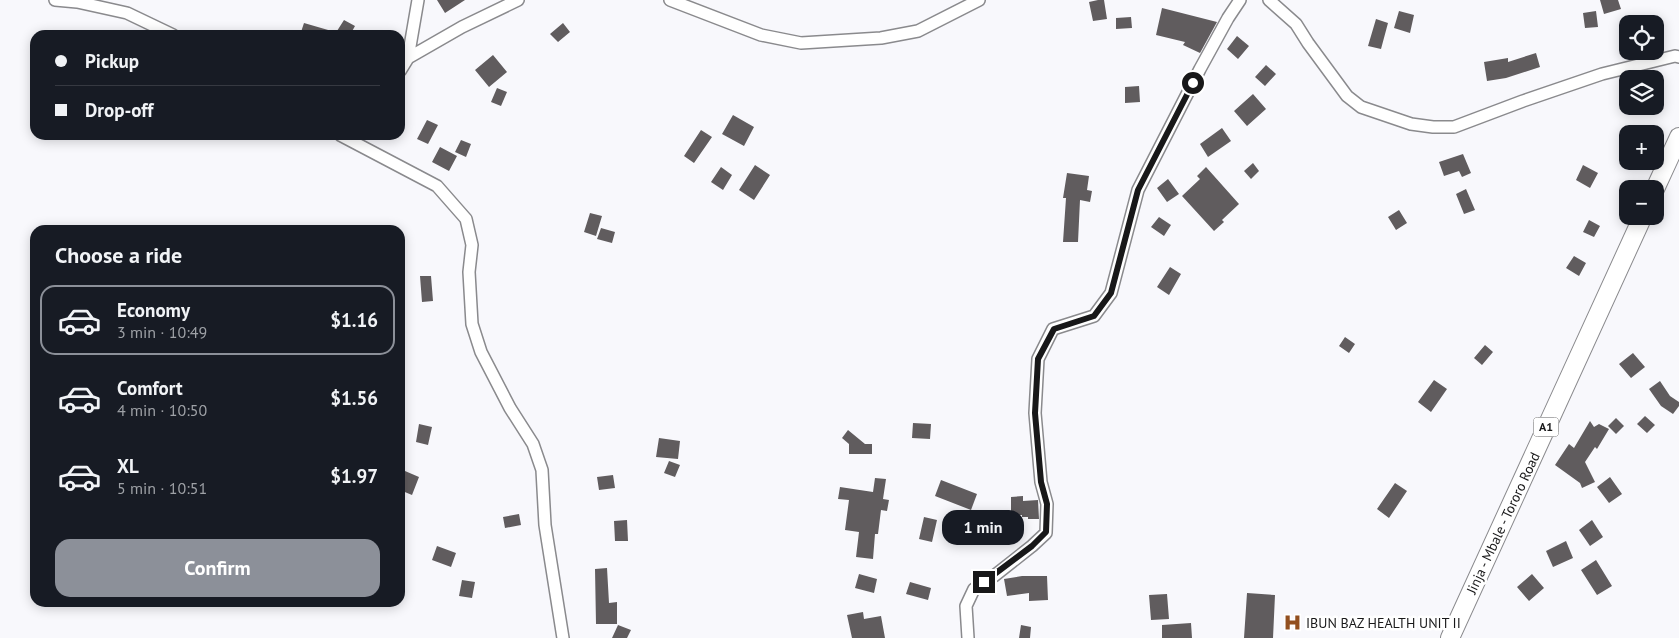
<!DOCTYPE html>
<meta charset="utf-8">
<style>
:root{--surface:#171b24;--page:#242831;--text:#f1f3f6;--muted:#9ea1a6;--line:#363941;--accent:#8c9099}
body{margin:0;font-family:"PT Sans",sans-serif;background:var(--page);color:var(--text);height:100vh;display:flex;flex-direction:column;font-size:19px;white-space:nowrap}
*{box-sizing:border-box;margin:0}
p{font-size:16px;color:var(--muted)}
.icon{flex:none;width:28px;height:28px;fill:none;stroke:currentColor;stroke-width:2;stroke-linecap:round;stroke-linejoin:round}
.map{position:relative;flex:1;overflow:hidden}
.panel{position:absolute;left:30px;top:225px;width:375px;height:382px;display:flex;flex-direction:column;background:var(--surface);border-radius:15px;box-shadow:0 2px 12px #0003}
.panel>*{flex:none}
.top-card{position:absolute;left:30px;top:30px;width:375px;height:110px;border-radius:15px;box-shadow:0 2px 12px #0003;display:grid;align-content:center;height:110px;padding:0 25px;background:var(--surface)}
.controls{position:absolute;left:1619px;top:15px;display:grid;gap:10px}
.controls a{display:grid;place-items:center;width:45px;height:45px;border-radius:10px;background:var(--surface);box-shadow:0 2px 12px #0003;font-size:25px}
.end{position:absolute;width:22px;height:22px;margin:-11px;border:6px solid #181819;background:#fff;box-shadow:0 0 0 2px #fff}
.from{border-radius:50%}
.bubble{position:absolute;height:35px;border-radius:15px;background:var(--surface);box-shadow:0 2px 12px #0003;font-size:16px;font-weight:800;line-height:35px;text-align:center}
.top-card b{display:flex;align-items:center;gap:18px;height:48px;font-size:19px}
.top-card b+b{border-top:1px solid var(--line)}
.top-card i{width:12px;height:12px;background:var(--text)}
ul{padding:0;list-style:none}
li{display:flex;align-items:center;gap:15px;height:70px;margin:0 10px 8px;padding:0 15px;border:2px solid transparent;border-radius:15px}
li div{flex:1}
li b{display:block;font-size:19px}
li em{font-style:normal;font-weight:800}
li.active{border-color:var(--accent)}
li>.icon{width:45px;height:45px;stroke-width:1.5}
h2{padding:0 25px;font-size:22px;line-height:60px}
.primary-button{display:flex;gap:10px;margin-top:auto;padding:10px 25px}
.primary-button a{flex:1;height:58px;border-radius:15px;background:var(--accent);color:#fff;font-size:20px;font-weight:800;line-height:58px;text-align:center}
.map>svg:first-child{display:block}
</style>
<div class="map">
<svg width="1679" height="638" viewBox="0 0 1679 638">
<rect width="100%" height="100%" fill="#f8f8fc"/>
<path fill="#605c5e" d="M437,0H465L445,13Z
M1098,0H1104L1107,19L1093,21L1089,2Z
M1600,0H1618L1621,9L1604,14Z
M1162,8L1217,22L1200,53L1183,45L1185,42L1156,35Z
M1399,11L1414,15L1410,33L1394,28Z
M1596,11L1598,27L1585,28L1583,13Z
M1131,17L1132,28L1116,29V18Z
M1376,19L1388,23L1381,49L1368,46Z
M344,20L355,26L350,35H344L337,31Z
M304,23L335,32V35H300Z
M563,23L570,32L558,42L550,34Z
M1237,36L1249,46L1238,59L1227,49Z
M1536,53L1540,67L1506,78L1487,81L1484,62L1508,58V62Z
M493,55L507,72L489,87L475,70Z
M1266,65L1276,74L1265,86L1255,77Z
M1139,86L1140,102L1125,103V87Z
M497,88L507,92L501,106L491,102Z
M1253,94L1266,109L1247,126L1234,111Z
M733,115L754,127L744,146L722,134Z
M427,120L438,125L428,144L417,139Z
M1222,128L1231,141L1208,157L1200,144Z
M701,130L712,137L694,163L684,156Z
M461,140L471,144L466,157L455,152Z
M440,147L457,156L449,171L432,162Z
M1463,154L1471,173L1462,177L1459,171L1444,176L1439,162Z
M1253,163L1259,171L1251,179L1244,171Z
M755,165L770,175L754,200L739,190Z
M1583,165L1598,173L1590,188L1576,180Z
M721,167L732,175L723,190L711,182Z
M1206,167L1239,204L1222,220L1224,222L1214,231L1182,196L1200,179L1197,176Z
M1067,173L1089,176L1087,190L1092,191L1090,202L1080,200L1078,242H1063L1066,198H1063Z
M1168,179L1179,194L1167,202L1157,188Z
M1466,189L1475,210L1464,214L1456,194Z
M1399,210L1407,223L1396,230L1388,217Z
M590,213L602,216L596,236L584,232Z
M1159,217L1171,225L1164,236L1151,227Z
M1589,220L1600,226L1594,237L1583,232Z
M601,228L615,232L612,243L597,239Z
M1574,256L1586,263L1579,276L1566,268Z
M1170,267L1181,274L1169,295L1157,287Z
M420,276H431L433,301L422,302Z
M1345,337L1355,344L1349,353L1339,346Z
M1485,345L1493,352L1482,365L1474,358Z
M1633,353L1645,367L1631,378L1619,364Z
M1434,380L1447,389L1431,412L1418,402Z
M1660,381L1670,396L1679,402V406L1673,414L1661,406L1649,389Z
M1645,416L1655,425L1647,433L1637,424Z
M1616,418L1624,426L1616,434L1608,426Z
M1590,421L1594,427L1599,424L1609,429L1597,449L1595,447L1585,462L1595,482L1582,488L1580,483L1555,465L1569,444L1574,448Z
M913,423L931,424L930,439L912,438Z
M419,424L432,427L428,445L416,442Z
M848,430L865,444H872V454H849V444L842,438Z
M659,438L680,441L678,459L656,457Z
M669,461L680,465L675,477L664,473Z
M405,471L419,477L412,495L400,490V484Z
M613,475L615,488L599,490L597,477Z
M1610,477L1622,494L1609,503L1597,487Z
M875,478L886,479L883,499L889,500L887,511L881,510L878,534H875L873,559L856,557L859,532L845,530L849,500L838,499L840,487L873,492Z
M941,480L977,494L971,510L935,496Z
M1395,483L1407,491L1389,518L1377,509Z
M1023,496V501L1038,500L1039,519H1028V517H1022V515H1011V497Z
M519,514L521,525L505,528L503,517Z
M924,517L937,520L932,542L919,539Z
M627,520L628,541H615L614,521Z
M1592,520L1603,537L1590,546L1579,530Z
M1566,541L1573,558L1553,567L1546,551Z
M437,546L456,553L451,567L432,560Z
M1596,560L1612,586L1597,595L1581,570Z
M607,568L609,603L617,602V624H596L595,569Z
M859,574L877,579L874,593L855,588Z
M1532,574L1544,588L1529,601L1517,587Z
M1022,576H1047L1048,600L1029,601V593L1007,596L1004,579Z
M462,580L475,582L472,598L459,596Z
M910,582L931,588L928,600L906,594Z
M1247,593L1275,595L1273,638H1244Z
M1167,594L1169,619L1151,620L1149,595Z
M863,612L864,619L881,616L885,638H852L847,615Z
M1191,623L1192,638H1162V625Z
M618,625L631,630L627,638H612Z
M1021,625L1031,627L1030,638H1019Z"/>
<g fill="none" stroke-linecap="round" stroke-linejoin="round">
<defs>
<path id="street" d="M55,0L77,2L127,13L173,35
M670,0L761,35L801,43L881,38L918,31L979,0
M1269,0L1296,24L1308,43L1347,96L1361,107L1411,124L1433,127H1454L1523,101L1602,74L1675,56L1679,57
M408,58L418,0
M400,71L408,58L462,27L518,0
M340,135L437,186L466,219L472,245L469,272L472,324L481,352L510,408L533,444L542,470L545,525L563,638
M968,638L966,606L974,589L994,576L1032,546L1046,533L1047,504L1041,482L1035,413L1038,359L1053,329L1094,316L1111,293L1138,190L1200,69L1228,18L1240,0"/>
<path id="primary" d="M1655,189L1679,137
M1450,638L1643,216"/>
</defs>
<use href="#street" stroke="#8a8a8d" stroke-width="14"/>
<use href="#primary" stroke="#8a8a8d" stroke-width="20"/>
<use href="#street" stroke="#fff" stroke-width="11"/>
<use href="#primary" stroke="#fff" stroke-width="18"/>
</g>
<g fill="none" stroke-linecap="round" stroke-linejoin="round">
<path stroke="#181819" stroke-width="6" d="M984,582L1032,546L1046,532L1047,504L1041,482L1035,413L1038,359L1054,329L1094,316L1111,293L1138,190L1193,83"/>
</g>
<defs>
<symbol id="hospital-bare" viewBox="-9 -9 18 18"><path d="M-5-5h3v3.5h4V-5h3V5h-3V1.5h-4V5h-3Z" fill="#924f1f" stroke="#fff" stroke-width="2.5" paint-order="stroke"/></symbol>
</defs>
<g fill-rule="evenodd">
<use href="#hospital-bare" x="1280" y="610" width="25" height="25"/>
</g>
<g text-anchor="middle" stroke-width="5" stroke-linejoin="round" paint-order="stroke">
<rect fill="#fff" stroke="#5d5d5e" stroke-width="1" x="1533.5" y="417.5" width="25" height="19" rx="4"/>
<g font-size="12" font-weight="bold" fill="#181819">
<text x="1546" y="431">A1</text>
</g>
<g font-size="14" fill="#181819" stroke="#fff">
<text transform="translate(1503 523) rotate(-65)" y="5">Jinja - Mbale - Tororo Road</text>
</g>
<g font-size="14" fill="#181819" stroke="#fff" text-anchor="start">
<text x="1306" y="628">IBUN BAZ HEALTH UNIT II</text>
</g>
</g>
</svg>
<div class="controls">
<a><svg class="icon" aria-label="locate" viewBox="0 0 24 24"><circle cx="12" cy="12" r="6"/><path d="M12 2v4M12 18v4M2 12h4M18 12h4"/></svg></a>
<a><svg class="icon" aria-label="layers" viewBox="0 0 24 24"><path d="M12 4l9 5-9 5-9-5zM3 14l9 5 9-5"/></svg></a>
<a>+</a>
<a>−</a>
</div>
<i class="end from" style="left:1193px;top:83px"></i>
<i class="end" style="left:984px;top:582px"></i>
<div class="bubble" style="left:942px;top:510px;width:82px">1 min</div>
<div class="top-card">
<b><i class="from"></i>Pickup</b>
<b><i></i>Drop-off</b>
</div>
<section class="panel">
<h2>Choose a ride</h2>
<ul>
<li class="active"><svg class="icon" aria-label="car" viewBox="0 0 24 24"><path d="M5 17H2v-5l4-1 3-4h7l3 4 3 1v5h-3M9 17h6M6 11h13"/><circle cx="7" cy="17" r="2"/><circle cx="17" cy="17" r="2"/></svg><div><b>Economy</b><p>3 min · 10:49</p></div><em>$1.16</em></li>
<li><svg class="icon" aria-label="car" viewBox="0 0 24 24"><path d="M5 17H2v-5l4-1 3-4h7l3 4 3 1v5h-3M9 17h6M6 11h13"/><circle cx="7" cy="17" r="2"/><circle cx="17" cy="17" r="2"/></svg><div><b>Comfort</b><p>4 min · 10:50</p></div><em>$1.56</em></li>
<li><svg class="icon" aria-label="car" viewBox="0 0 24 24"><path d="M5 17H2v-5l4-1 3-4h7l3 4 3 1v5h-3M9 17h6M6 11h13"/><circle cx="7" cy="17" r="2"/><circle cx="17" cy="17" r="2"/></svg><div><b>XL</b><p>5 min · 10:51</p></div><em>$1.97</em></li>
</ul>
<div class="primary-button"><a>Confirm</a></div>
</section>
</div>
